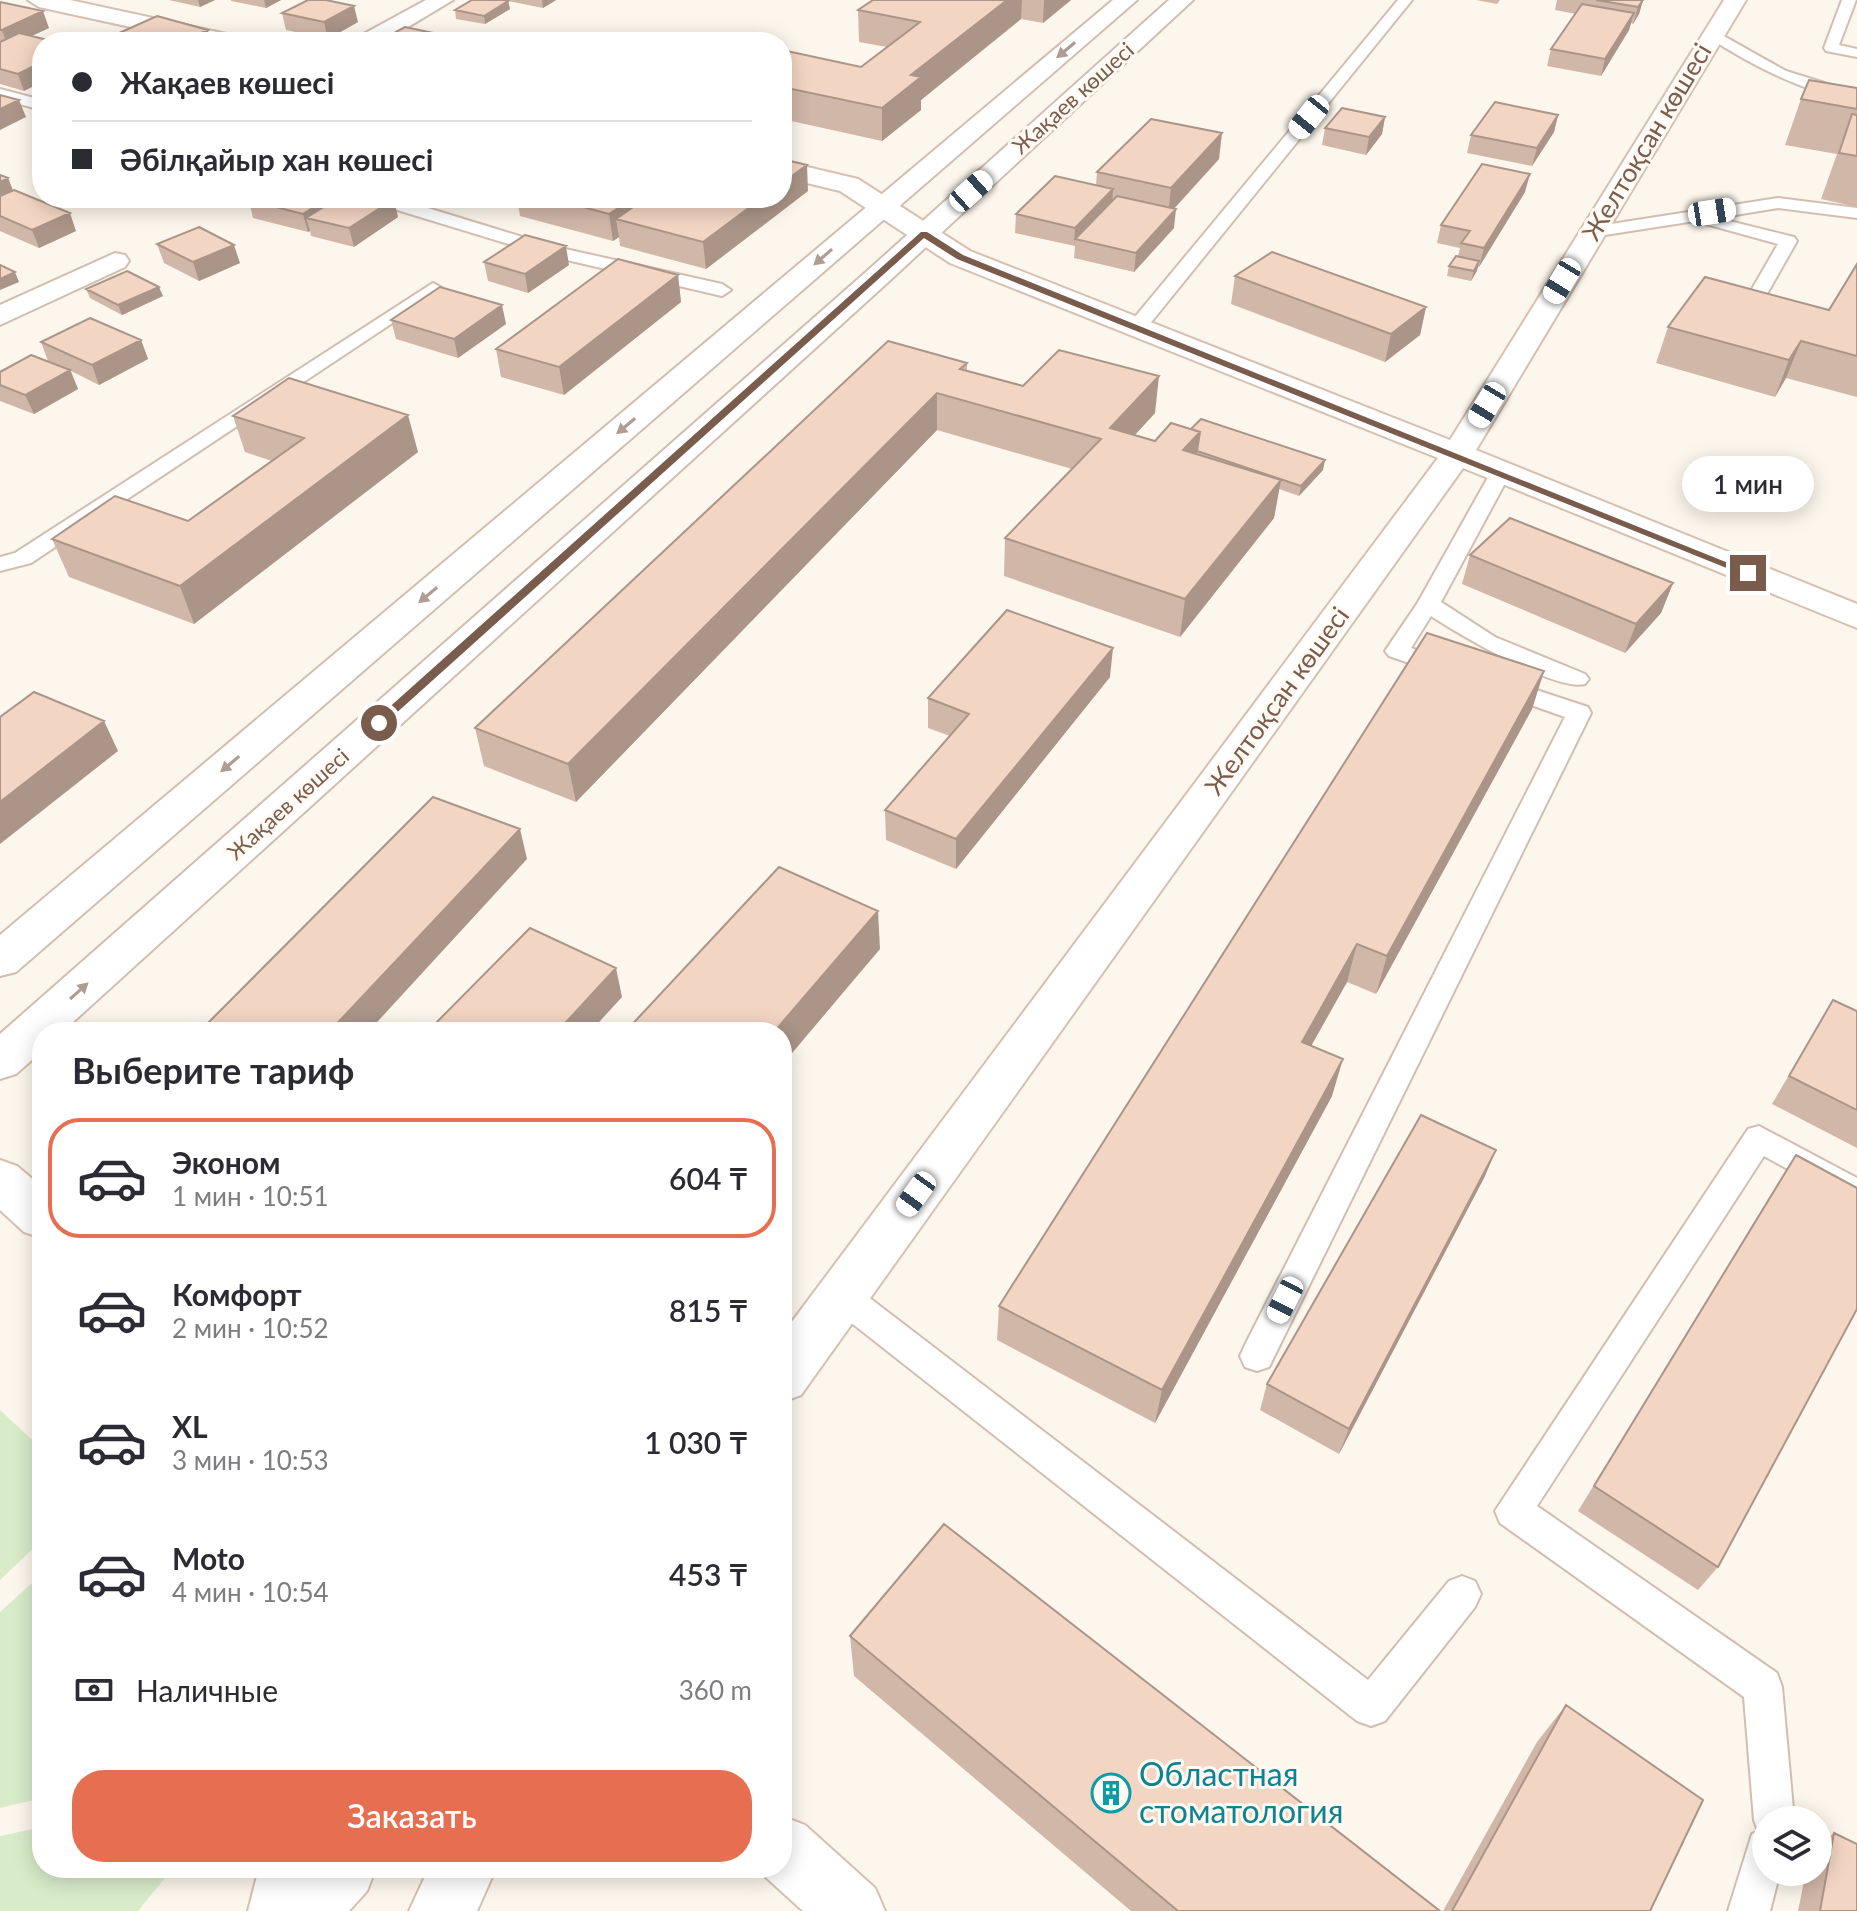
<!DOCTYPE html>
<html lang="ru">
<meta charset="utf-8">
<style>
:root{--surface:#fff;--page:#f2f2f3;--text:#2b2b33;--muted:#7c7c81;--line:#e1e1e2;--accent:#e76f51}
body{margin:0;font-family:Lato,sans-serif;background:var(--page);color:var(--text);height:100vh;display:flex;flex-direction:column;font-size:30px;white-space:nowrap}
*{box-sizing:border-box;margin:0}
p{font-size:26px;color:var(--muted)}
.icon{flex:none;width:44px;height:44px;fill:none;stroke:currentColor;stroke-width:2;stroke-linecap:round;stroke-linejoin:round}
.map{position:relative;flex:1;overflow:hidden}
.details{position:absolute;left:32px;top:1022px;width:760px;height:856px;display:flex;flex-direction:column;background:var(--surface);border-radius:32px;box-shadow:0 4px 20px #0003}
.details>*{flex:none}
.top-card{position:absolute;left:32px;top:32px;width:760px;height:176px;border-radius:32px;box-shadow:0 4px 20px #0003;display:grid;align-content:center;height:176px;padding:0 40px;background:var(--surface)}
.fabs{position:absolute;left:1752px;top:1806px;display:grid;gap:16px}
.fabs a{display:grid;place-items:center;width:80px;height:80px;border-radius:50%;background:var(--surface);box-shadow:0 4px 20px #0003;font-size:40px}
.end{position:absolute;width:36px;height:36px;margin:-18px;border:10px solid #7a5c4d;background:#fff;box-shadow:0 0 0 4px #fff}
.from{border-radius:50%}
.bubble{position:absolute;height:56px;border-radius:28px;background:var(--surface);box-shadow:0 4px 20px #0003;font-size:26px;font-weight:600;line-height:56px;text-align:center}
.car{position:absolute;width:24px;height:48px;margin:-24px -12px;border-radius:10px;box-shadow:0 0 6px 2px #0007;background:linear-gradient(#fff 24%,#345 0 40%,#fff 0 76%,#345 0 86%,#fff 0)}
.top-card b{display:flex;align-items:center;gap:28px;height:76px;font-size:30px}
.top-card b+b{border-top:2px solid var(--line)}
.top-card i{width:20px;height:20px;background:var(--text)}
ul{padding:0;list-style:none}
li{display:flex;align-items:center;gap:24px;height:120px;margin:0 16px 12px;padding:0 24px;border:4px solid transparent;border-radius:32px}
li div{flex:1}
li b{display:block;font-size:30px}
li em{font-style:normal;font-weight:600}
li.selected{border-color:var(--accent)}
li>.icon{width:72px;height:72px;stroke-width:1.5}
h2{padding:0 40px;font-size:36px;line-height:96px}
.pay{display:flex;align-items:center;gap:20px;height:88px;padding:0 40px;font-size:30px}
.pay p{margin-inline-start:auto}
.primary-button{display:flex;gap:16px;margin-top:auto;padding:16px 40px}
.primary-button a{flex:1;height:92px;border-radius:32px;background:var(--accent);color:#fff;font-size:32px;font-weight:600;line-height:92px;text-align:center}
.map>svg:first-child{display:block}
</style>
<div class="map">
<svg width="1857" height="1911" viewBox="0 0 1857 1911">
<rect width="100%" height="100%" fill="#fdf6ec"/>
<path fill="#d8ecc9" d="M0,1410L42,1449V1540L0,1580Z
M42,1574V1798L0,1808V1612Z
M42,1827V1868H173L138,1911H0V1836Z"/>
<g fill="none" stroke-linecap="round" stroke-linejoin="round">
<defs>
<path id="lane" d="M1398,0H1412L1144,331H1130L1128,327L1130,323Z
M1842,0H1856L1839,45L1857,49V57L1826,51L1824,48Z
M1713,30L1786,71L1857,93V103C1801,90 1756,68 1708,37L1706,34Z
M0,89L42,100V110L0,99Z
M368,198H395L552,246L722,284L731,290L722,296L541,254L371,202Z
M1778,198L1857,208V218L1778,208L1717,218L1794,237L1797,241L1755,315L1746,321L1737,315L1778,244L1695,221L1592,237L1583,232L1592,227Z
M433,283L442,288L439,292L31,563L0,571V557L15,553Z
M1501,466L1511,472L1441,602L1495,637L1585,674L1589,679L1585,684C1556,692 1459,634 1431,616L1411,648L1457,664L1461,669L1457,674H1441L1389,656L1385,651L1417,604L1491,472Z
M1500,678L1588,707L1591,713L1269,1367L1257,1371L1245,1367L1240,1356L1245,1345L1565,717L1491,691L1488,686L1491,681Z
M1759,1126L1857,1178V1207L1764,1156L1537,1506L1777,1673L1782,1687L1794,1820H1766V1872H1780L1770,1911H1728L1752,1834L1758,1831L1754,1820L1744,1697L1500,1523L1495,1511L1748,1129Z
M842,1282L854,1286L1368,1680L1449,1581L1462,1576L1475,1581L1481,1594L1475,1607L1385,1721L1371,1726L1357,1721L830,1306L826,1296L830,1286Z"/>
<path id="street" d="M426,0H453L383,42H354L358,37Z
M1113,0H1137L16,972L0,976V935Z
M1169,0H1193L886,284L62,1032H42V1051L16,1074L0,1079V1034L866,272Z
M115,253L125,255L129,261L125,267L0,325V305Z"/>
<path id="secondary" d="M28,0H70L231,35L239,37L243,42H199L39,7Z
M1724,0H1746L1476,450L1857,604V628L1463,468L801,1395L782,1402V1335L1438,458L950,263L840,191L782,177V161L858,179L970,251L1450,440Z
M0,1160L17,1166L42,1187V1238L24,1232L0,1210Z
M782,1816L805,1825L875,1888L885,1911H803L759,1871L758,1868H782Z
M259,1868H376L367,1891L349,1911H248Z
M429,1868H496L477,1911H409Z"/>
</defs>
<use href="#lane" stroke="#d1beb0" stroke-width="4"/>
<use href="#street" stroke="#d1beb0" stroke-width="4"/>
<use href="#secondary" stroke="#d6c0b0" stroke-width="4"/>
<use href="#lane" fill="#fff" fill-rule="evenodd"/>
<use href="#street" fill="#fff" fill-rule="evenodd"/>
<use href="#secondary" fill="#fff" fill-rule="evenodd"/>
</g>
<path fill="#d1b7a8" d="M169,0H215L200,7Z
M231,0H281L266,8L231,1Z
M472,0H556L543,8L508,1L510,9L485,24L456,19L455,10Z
M873,0H1071L1043,23L1021,19L921,100V110L882,141L782,119V50L861,67L887,47L859,42L858,10Z
M1476,0H1500L1497,4Z
M1557,0H1643L1639,14L1633,24L1631,23L1629,30L1601,76L1547,66L1551,49L1576,14L1555,10Z
M0,2L49,28L31,36L24,91L0,84Z
M282,13L358,22L328,39L286,30Z
M1857,88V207L1821,199L1837,154L1785,145L1801,99Z
M1558,115L1554,132L1532,166L1467,153L1471,135Z
M1385,117L1382,134L1366,155L1322,145L1325,128Z
M1219,159L1174,209V228L1134,272L1074,258L1075,246L1015,233L1016,214L1096,185L1097,172Z
M0,175L8,178L13,190L76,231L39,248L0,231Z
M808,191L706,269L620,246L619,237L613,241L520,216L517,198H782Z
M1525,192L1479,267H1478L1471,281L1447,276L1449,266L1458,256L1460,248L1437,243L1441,225Z
M126,198H149L141,202Z
M219,198H389L398,217L354,247L311,236L310,231L308,232L253,218L250,205L246,206Z
M157,244L240,263L199,281L164,263Z
M484,262L569,265L528,293L488,281Z
M1857,264V397L1786,378L1775,397L1656,363L1668,327L1829,310Z
M678,275L681,302L564,395L501,377L496,349Z
M1235,276L1426,307L1420,335L1385,362L1231,304Z
M86,289L163,296L122,315L90,298Z
M391,320L506,324L458,358L396,339Z
M141,340L148,359L99,385L71,371L78,389L34,414L0,401V372L57,365L48,361L41,342Z
M967,363V371L1023,386L1155,413L1135,435L1155,441L1323,470L1299,496L1279,489L1274,518L1180,637L1004,576L1005,538L1072,469L937,430L576,802L484,766L475,728Z
M233,416L418,452L194,624L69,577L52,539L188,521L272,461L245,452Z
M1470,555L1673,583L1661,613L1625,653L1462,584Z
M1544,671L1532,709L1376,994L1347,982L1311,1046L1332,1096L1155,1423L997,1340L999,1306Z
M1110,677L956,869L886,840L885,810L950,736L928,728V698Z
M1833,1000L1857,1011V1148L1772,1104Z
M1496,1150L1484,1178L1339,1454L1260,1410L1267,1384Z
M1796,1155L1718,1567L1698,1590L1578,1511Z
M850,1636L1440,1911H1131L854,1676Z
M1566,1705L1650,1911H1443L1537,1742Z
M1834,1833L1857,1911H1798L1806,1872H1818V1845Z"/>
<path fill="#aa9588" d="M198,0H215L200,7Z
M264,0H281L266,8Z
M542,0H556L543,8Z
M1007,0H1022L1021,19L921,100V110L882,141V108L911,75Z
M1044,0H1071L1043,23Z
M1643,0L1639,14L1633,24L1638,7Z
M508,1L510,9L485,24L484,16Z
M354,6L358,22L328,39L324,22Z
M43,11L49,28L8,47L2,30Z
M1634,13L1629,30L1601,76L1605,59Z
M208,30L211,42H181Z
M42,62V82L24,91L18,74Z
M19,100L26,117L0,130V109Z
M1558,115L1554,132L1532,166L1537,148Z
M1385,117L1382,134L1366,155L1369,137Z
M1222,133L1219,159L1168,215L1171,188Z
M807,165L808,191L706,269L703,242L762,198H782V183Z
M1530,174L1525,192L1479,267L1484,248Z
M8,178L15,196L0,203V182Z
M1113,189L1112,207L1075,239L1074,246L1075,228Z
M139,198H149L141,202Z
M244,198H262L248,200L249,205L246,206Z
M328,198H344L306,218L310,231L308,232L303,214Z
M633,198H662L616,219L619,237L613,241L609,214Z
M394,199L398,217L354,247L349,228Z
M1176,209L1174,228L1134,272L1136,253Z
M70,213L76,231L39,248L32,230Z
M234,245L240,263L199,281L193,262Z
M566,246L569,265L528,293L525,274Z
M1479,261L1477,271L1471,281L1474,271Z
M15,272L19,282L0,290V279Z
M678,275L681,302L564,395L559,367Z
M159,287L163,296L122,315L118,305Z
M502,305L506,324L458,358L454,339Z
M1426,307L1420,335L1385,362L1391,334Z
M141,340L148,359L99,385L92,365Z
M1801,341L1786,378L1775,397L1789,360Z
M70,370L78,389L34,414L25,395Z
M1159,376L1155,413L1107,465L1110,428Z
M937,393V430L576,802L568,764Z
M408,415L418,452L194,624L180,586Z
M1200,432L1195,469L1183,450Z
M1325,460L1323,470L1299,496L1301,486Z
M1281,480L1274,518L1180,637L1185,599Z
M1673,583L1661,613L1625,653L1636,624Z
M1113,648L1110,677L956,869V839Z
M1544,671L1532,709L1376,994L1387,956Z
M104,721L118,751L0,844V802Z
M520,829L527,859L368,1032H329Z
M878,911L880,949L782,1065V1032H774Z
M1357,944L1347,982L1292,1080L1302,1042Z
M616,968L622,997L590,1032H557Z
M1343,1059L1332,1096L1155,1423L1162,1390Z
M1496,1150L1484,1178L1339,1454L1349,1429Z"/>
<path fill="#f3d5c3" stroke="#aa9588" stroke-width="2" d="M308,0H326L354,6L324,22L282,13Z
M472,0H504L508,1L484,16L455,10Z
M873,0H1007L911,75L921,77L882,108L782,87V50L861,67L920,22L858,10Z
M1596,0H1643L1638,7Z
M0,2L43,11L2,30H0Z
M1582,4L1634,13L1605,59L1551,49Z
M157,16L208,30L181,42H99Z
M405,27L452,37L443,42L379,41Z
M19,33L56,42H42V62L18,74L0,69V42Z
M1809,80L1857,88V109L1801,99Z
M0,95L19,100L0,109Z
M1495,102L1558,115L1537,148L1471,135Z
M1342,108L1385,117L1369,137L1325,128Z
M1852,114L1857,115V156L1839,153Z
M1151,119L1222,133L1171,188L1097,172Z
M782,159L807,165L782,183Z
M1482,164L1530,174L1484,248L1461,243L1470,231L1441,225Z
M0,175L8,178L0,182Z
M1055,176L1113,189L1075,228L1016,214Z
M14,190L70,213L32,230L0,216V196Z
M1117,196L1176,209L1136,253L1075,239Z
M252,198H328L303,214L248,200Z
M338,198H389L394,199L349,228L306,218Z
M549,198H633L609,214Z
M646,198H762L703,242L616,219Z
M199,227L234,245L193,262L157,244Z
M525,235L566,246L525,274L484,262Z
M1272,252L1426,307L1391,334L1235,276Z
M1456,256L1479,261L1474,271L1449,266Z
M618,259L678,275L559,367L496,349Z
M1857,264V356L1801,341L1789,360L1668,327L1705,277L1829,310Z
M0,265L15,272L0,279Z
M127,271L159,287L118,305L86,289Z
M440,287L502,305L454,339L391,320Z
M90,318L141,340L92,365L41,342Z
M888,341L967,363L960,369L1023,386L1059,350L1159,376L1110,428L1155,441L1171,423L1200,432L1183,450L1281,480L1185,599L1005,538L1101,439L937,393L568,764L475,728Z
M31,355L70,370L25,395L0,385V372Z
M289,378L408,415L180,586L52,539L115,496L188,521L304,438L233,416Z
M1201,419L1325,460L1301,486L1197,451L1200,432L1191,429Z
M1510,518L1673,583L1636,624L1470,555Z
M1007,610L1113,648L956,839L885,810L969,714L928,698Z
M1427,633L1544,671L1387,956L1357,944L1302,1042L1343,1059L1162,1390L999,1306Z
M34,692L104,721L0,802V717Z
M433,797L520,829L329,1032H199Z
M779,867L878,911L774,1032H625Z
M530,928L616,968L557,1032H427Z
M1833,1000L1857,1011V1110L1789,1076Z
M1421,1115L1496,1150L1349,1429L1267,1384Z
M1796,1155L1857,1188V1309L1718,1567L1594,1486Z
M944,1524L1440,1911H1178L850,1636Z
M1566,1705L1703,1800L1650,1911H1452Z
M1834,1833L1857,1844V1911H1820Z"/>
<defs><path id="oneway-solid" d="M-6-.8H1V-3.2L6.5 0L1 3.2V.8H-6Z" transform="scale(2)"/></defs>
<g fill="#af9d94">
<use href="#oneway-solid" transform="translate(1066 50) rotate(140)"/>
<use href="#oneway-solid" transform="translate(823 257) rotate(139)"/>
<use href="#oneway-solid" transform="translate(626 426) rotate(140)"/>
<use href="#oneway-solid" transform="translate(428 595) rotate(140)"/>
<use href="#oneway-solid" transform="translate(230 764) rotate(140)"/>
<use href="#oneway-solid" transform="translate(79 991) rotate(-42)"/>
</g>
<path fill="#7a5c4d" d="M921,232H927L963,255L1753,573L1744,575L957,259L924,238L383,725H375V720Z"/>
<defs>
<symbol id="building-ring" viewBox="-11 -11 22 22"><circle r="9.5" fill="#fffaf3" stroke="#0f9aa8" stroke-width="1.5"/><path d="M-4-6H4V6H1V3H-1V6H-4ZM-2.5-4.3h1.7v1.8h-1.7ZM.8-4.3h1.7v1.8H.8ZM-2.5-1h1.7V.8h-1.7ZM.8-1h1.7V.8H.8Z" fill="#0f9aa8"/></symbol>
</defs>
<g fill-rule="evenodd">
<use href="#building-ring" x="1089" y="1771" width="44" height="44"/>
</g>
<g text-anchor="middle" stroke-width="6" stroke-linejoin="round" paint-order="stroke">
<g font-size="22" fill="#7a5c4d" stroke="#fffaf3">
<text transform="translate(1073 98) rotate(-42)" y="8">Жақаев көшесі</text>
<text transform="translate(288 804) rotate(-42)" y="8">Жақаев көшесі</text>
</g>
<g font-size="26" fill="#7a5c4d" stroke="#fffaf3">
<text transform="translate(1647 142) rotate(-59)" y="9">Желтоқсан көшесі</text>
<text transform="translate(1277 701) rotate(-54)" y="9">Желтоқсан көшесі</text>
</g>
<g font-size="32" fill="#0d838f" stroke="#fffaf3" text-anchor="start">
<text x="1139" y="1786">Областная<tspan x="1139" dy="37">стоматология</tspan></text>
</g>
</g>
</svg>
<div class="fabs">
<a><svg class="icon" aria-label="layers" viewBox="0 0 24 24"><path d="M12 4l9 5-9 5-9-5zM3 14l9 5 9-5"/></svg></a>
</div>
<i class="end from" style="left:379px;top:723px"></i>
<i class="end" style="left:1748px;top:573px"></i>
<div class="bubble" style="left:1682px;top:456px;width:132px">1 мин</div>
<i class="car" style="left:1309px;top:117px;rotate:219deg"></i>
<i class="car" style="left:971px;top:191px;rotate:48deg"></i>
<i class="car" style="left:1712px;top:212px;rotate:81deg"></i>
<i class="car" style="left:1562px;top:281px;rotate:211deg"></i>
<i class="car" style="left:1487px;top:405px;rotate:211deg"></i>
<i class="car" style="left:916px;top:1194px;rotate:216deg"></i>
<i class="car" style="left:1285px;top:1300px;rotate:207deg"></i>
<div class="top-card">
<b><i class="from"></i>Жақаев көшесі</b>
<b><i></i>Әбілқайыр хан көшесі</b>
</div>
<section class="details">
<h2>Выберите тариф</h2>
<ul>
<li class="selected"><svg class="icon" aria-label="car" viewBox="0 0 24 24"><path d="M5 17H2v-5l4-1 3-4h7l3 4 3 1v5h-3M9 17h6M6 11h13"/><circle cx="7" cy="17" r="2"/><circle cx="17" cy="17" r="2"/></svg><div><b>Эконом</b><p>1 мин · 10:51</p></div><em>604 ₸</em></li>
<li><svg class="icon" aria-label="car" viewBox="0 0 24 24"><path d="M5 17H2v-5l4-1 3-4h7l3 4 3 1v5h-3M9 17h6M6 11h13"/><circle cx="7" cy="17" r="2"/><circle cx="17" cy="17" r="2"/></svg><div><b>Комфорт</b><p>2 мин · 10:52</p></div><em>815 ₸</em></li>
<li><svg class="icon" aria-label="car" viewBox="0 0 24 24"><path d="M5 17H2v-5l4-1 3-4h7l3 4 3 1v5h-3M9 17h6M6 11h13"/><circle cx="7" cy="17" r="2"/><circle cx="17" cy="17" r="2"/></svg><div><b>XL</b><p>3 мин · 10:53</p></div><em>1 030 ₸</em></li>
<li><svg class="icon" aria-label="car" viewBox="0 0 24 24"><path d="M5 17H2v-5l4-1 3-4h7l3 4 3 1v5h-3M9 17h6M6 11h13"/><circle cx="7" cy="17" r="2"/><circle cx="17" cy="17" r="2"/></svg><div><b>Moto</b><p>4 мин · 10:54</p></div><em>453 ₸</em></li>
</ul>
<div class="pay"><svg class="icon" aria-label="cash" viewBox="0 0 24 24"><path d="M3 7h18v10H3z"/><circle cx="12" cy="12" r="2"/></svg>Наличные<p>360 m</p></div>
<div class="primary-button"><a>Заказать</a></div>
</section>
</div>
